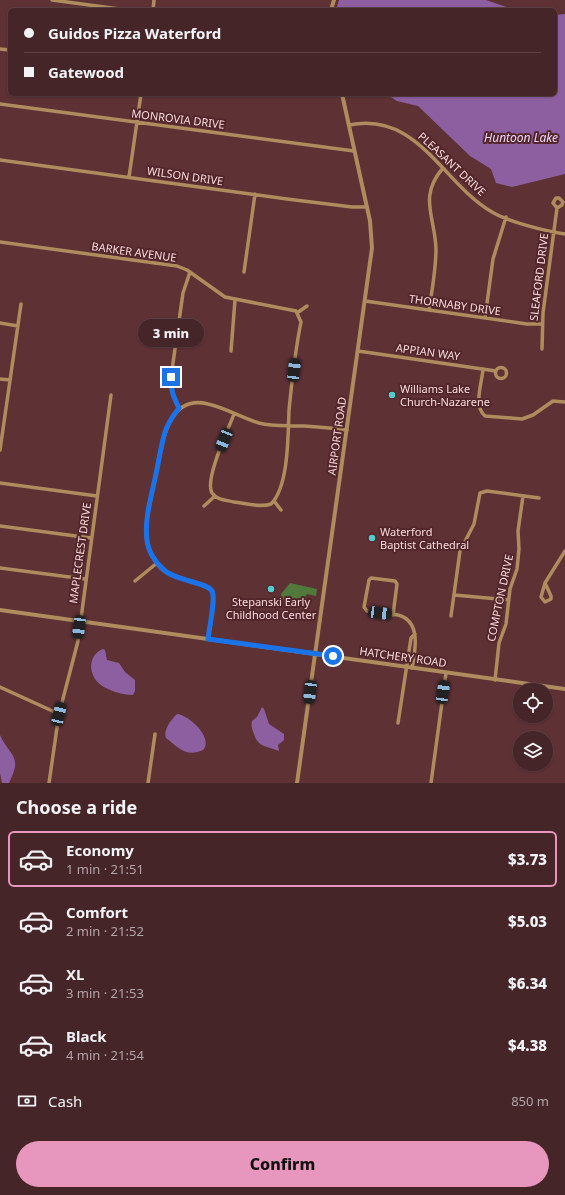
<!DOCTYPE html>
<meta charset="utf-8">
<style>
:root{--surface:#462528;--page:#4d2d30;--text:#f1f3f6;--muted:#b0a5a8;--line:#5e4245;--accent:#e797bd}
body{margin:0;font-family:"Noto Sans",sans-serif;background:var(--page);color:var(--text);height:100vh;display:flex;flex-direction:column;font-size:15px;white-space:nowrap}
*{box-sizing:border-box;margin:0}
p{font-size:13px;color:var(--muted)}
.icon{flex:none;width:22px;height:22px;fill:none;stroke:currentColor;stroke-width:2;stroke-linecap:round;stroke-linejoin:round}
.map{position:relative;height:783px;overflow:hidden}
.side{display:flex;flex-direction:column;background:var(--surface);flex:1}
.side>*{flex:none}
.guide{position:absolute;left:8px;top:8px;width:549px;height:88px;border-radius:6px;box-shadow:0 1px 3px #0004,0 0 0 1px var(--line);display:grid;align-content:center;height:88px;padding:0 16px;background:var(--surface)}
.buttons{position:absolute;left:513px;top:683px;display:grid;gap:8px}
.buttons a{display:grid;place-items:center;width:40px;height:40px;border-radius:50%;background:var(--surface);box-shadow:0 1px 3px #0004,0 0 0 1px var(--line);font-size:20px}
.end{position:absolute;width:18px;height:18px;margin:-9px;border:5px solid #1a73e8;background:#fff;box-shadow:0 0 0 2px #fff}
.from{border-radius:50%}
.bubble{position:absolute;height:28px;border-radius:14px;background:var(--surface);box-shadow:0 1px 3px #0004,0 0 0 1px var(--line);font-size:13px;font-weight:800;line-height:28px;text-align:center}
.car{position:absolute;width:12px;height:24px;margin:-12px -6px;border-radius:5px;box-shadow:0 0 3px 1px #0007;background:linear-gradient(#222 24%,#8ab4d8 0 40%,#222 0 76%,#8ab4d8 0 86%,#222 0)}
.guide b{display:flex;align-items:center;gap:14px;height:38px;font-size:15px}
.guide b+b{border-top:1px solid var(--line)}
.guide i{width:10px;height:10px;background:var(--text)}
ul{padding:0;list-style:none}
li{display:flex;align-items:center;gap:12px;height:56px;margin:0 8px 6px;padding:0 8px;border:2px solid transparent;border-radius:6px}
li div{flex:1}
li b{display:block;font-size:15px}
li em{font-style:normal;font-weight:800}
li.current{border-color:var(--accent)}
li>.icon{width:36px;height:36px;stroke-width:1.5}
h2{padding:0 16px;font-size:18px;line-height:48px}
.pay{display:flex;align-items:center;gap:10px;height:44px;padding:0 16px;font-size:15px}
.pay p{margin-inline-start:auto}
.primary-button{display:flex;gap:8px;margin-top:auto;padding:8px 16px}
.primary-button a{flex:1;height:46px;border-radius:24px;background:var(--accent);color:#111;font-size:16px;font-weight:800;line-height:46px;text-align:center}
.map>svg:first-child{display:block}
</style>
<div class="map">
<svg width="565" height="783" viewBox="0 0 565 783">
<rect width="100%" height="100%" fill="#5e3135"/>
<path fill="#52793c" d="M290,583L317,589L316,596L307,594L303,600H282L281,594Z"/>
<path fill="#8d5fa0" d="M339,0H486L515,10H336Z
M565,14V174L512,187L496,183L491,169L470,156L418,106L397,101L386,94H555V15Z
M103,649L105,650L107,660L119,663L125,672L135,680V691L133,695C123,695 109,691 101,685C88,676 87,655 103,649Z
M262,707L264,709L269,724L284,734V740L278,745L279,751C268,746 258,748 254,734C252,729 251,726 252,721L257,717Z
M177,714C189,715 214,738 203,750C186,758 178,747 166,738C163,730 171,720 177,714Z
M0,735C10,757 23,755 9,783H2L0,773Z"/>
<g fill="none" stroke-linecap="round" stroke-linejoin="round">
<path stroke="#ae8c5d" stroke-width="3.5" d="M52,0L127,10
M153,10L154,0
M0,49L10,50
M329,94H335
M0,104L354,151
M349,125C418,111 441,182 492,212C509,222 545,231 565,234
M0,160L287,199L352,207H367
M129,177L141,94
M0,242L177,266L187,270L225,297L296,311L301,322C295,351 292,380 289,410C288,434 289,486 271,504C260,508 245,503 234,502C226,500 217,500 212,493C204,480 229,428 234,414
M244,272L255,194
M365,301L527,324H542
M429,310C432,290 436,270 436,249C435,216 418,197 443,168
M297,313L307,306
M485,318L493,259L506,217
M0,323L18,326
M542,349L543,313L557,208L553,203L556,198H559L563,202L562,205L557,208
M231,351L235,300
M358,351L496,371
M495.5 373a5.5 5.5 0 1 1 11 0a5.5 5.5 0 1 1-11 0Z
M483,369C482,383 473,406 485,416L522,419L533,415L553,401L565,402
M0,379L10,380
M179,408C174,398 170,389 171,377L183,293L190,272
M0,450L21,304
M0,483L97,496
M274,501L281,510
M204,506L215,496
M0,526L91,538
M0,568L85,579
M135,581L157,563
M545,583L551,596V599L545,602L541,597L545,583L565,551
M454,595L509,600
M393,615L397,584L395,581L371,578L369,580L364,607L367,611C377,613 388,613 398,615C422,621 415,652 412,668
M451,616L460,551L474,524L480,493L487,491L539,498
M208,639C209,627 215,605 213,594C211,582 174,580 163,570C159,567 155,561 152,556C139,534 151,502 155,479C161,450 165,393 208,404C226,408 242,418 259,423C274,427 289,425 304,426C319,427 333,428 347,430
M495,680L499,643L506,624L510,589L517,569L519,549L518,531L523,496
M0,687L59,714
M398,723L411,638L415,634
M49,783L59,714L78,641L111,395
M148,783L155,734
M431,783L446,673"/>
<path stroke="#ae8c5d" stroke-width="4" d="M331,10L334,0
M0,610L565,689
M297,783L372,248L370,221L342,94"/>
</g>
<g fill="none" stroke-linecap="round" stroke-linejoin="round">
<path stroke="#1a73e8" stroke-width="5" d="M171,377C170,389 174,398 179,408C173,416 168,422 165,432C161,445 159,460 156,474C152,494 144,519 147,540C148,551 155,562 163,569C174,581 207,582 212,591C216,598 209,629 208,639L333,656"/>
</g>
<g fill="#52cdcd" stroke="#53262b" stroke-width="1.5">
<circle cx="392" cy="395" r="4"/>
<circle cx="372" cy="538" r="4"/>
<circle cx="271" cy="589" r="4"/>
</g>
<g text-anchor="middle" stroke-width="4" stroke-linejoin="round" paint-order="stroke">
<g font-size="11" fill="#f8dadb" stroke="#53262b">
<text transform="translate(178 119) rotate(7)" y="4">MONROVIA DRIVE</text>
<text transform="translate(452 164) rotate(43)" y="4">PLEASANT DRIVE</text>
<text transform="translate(185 176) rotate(8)" y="4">WILSON DRIVE</text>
<text transform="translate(134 252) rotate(8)" y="4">BARKER AVENUE</text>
<text transform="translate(539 277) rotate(-83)" y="4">SLEAFORD DRIVE</text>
<text transform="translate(455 305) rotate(8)" y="4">THORNABY DRIVE</text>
<text transform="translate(428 352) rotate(8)" y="4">APPIAN WAY</text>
<text transform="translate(337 436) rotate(-82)" y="4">AIRPORT ROAD</text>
<text transform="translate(80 553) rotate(-82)" y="4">MAPLECREST DRIVE</text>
<text transform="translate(500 598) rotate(-78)" y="4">COMPTON DRIVE</text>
<text transform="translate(403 657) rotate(8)" y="4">HATCHERY ROAD</text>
</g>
<g font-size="11" fill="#f8dadb" stroke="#53262b" text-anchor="start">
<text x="400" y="393">Williams Lake<tspan x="400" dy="13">Church-Nazarene</tspan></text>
<text x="380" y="536">Waterford<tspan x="380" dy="13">Baptist Cathedral</tspan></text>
<text x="271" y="606" text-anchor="middle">Stepanski Early<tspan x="271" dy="13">Childhood Center</tspan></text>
</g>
<g font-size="12" font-style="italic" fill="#eed6fa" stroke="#53262b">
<text x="521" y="142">Huntoon Lake</text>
</g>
</g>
</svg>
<div class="buttons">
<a><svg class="icon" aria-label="locate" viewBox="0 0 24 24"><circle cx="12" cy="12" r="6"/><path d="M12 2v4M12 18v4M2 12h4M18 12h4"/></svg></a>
<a><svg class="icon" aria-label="layers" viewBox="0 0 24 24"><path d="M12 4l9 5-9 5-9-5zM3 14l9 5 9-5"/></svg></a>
</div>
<i class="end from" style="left:333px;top:656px"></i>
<i class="end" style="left:171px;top:377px"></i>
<div class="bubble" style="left:138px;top:319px;width:66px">3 min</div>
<i class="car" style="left:294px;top:370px;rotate:7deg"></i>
<i class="car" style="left:224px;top:440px;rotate:202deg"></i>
<i class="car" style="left:380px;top:613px;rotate:97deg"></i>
<i class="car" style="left:79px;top:627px;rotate:187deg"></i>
<i class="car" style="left:310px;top:692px;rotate:187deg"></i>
<i class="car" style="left:443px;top:692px;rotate:8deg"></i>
<i class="car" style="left:59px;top:714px;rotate:13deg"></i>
<div class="guide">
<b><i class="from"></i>Guidos Pizza Waterford</b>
<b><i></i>Gatewood</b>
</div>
</div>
<section class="side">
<h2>Choose a ride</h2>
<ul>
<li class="current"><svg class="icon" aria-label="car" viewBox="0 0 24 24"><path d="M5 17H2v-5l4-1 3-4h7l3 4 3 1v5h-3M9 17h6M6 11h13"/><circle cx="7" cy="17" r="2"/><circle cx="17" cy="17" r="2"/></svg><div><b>Economy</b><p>1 min · 21:51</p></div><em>$3.73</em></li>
<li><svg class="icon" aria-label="car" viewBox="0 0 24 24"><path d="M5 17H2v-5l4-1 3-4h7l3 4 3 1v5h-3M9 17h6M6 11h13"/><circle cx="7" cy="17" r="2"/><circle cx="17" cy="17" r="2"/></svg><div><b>Comfort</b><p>2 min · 21:52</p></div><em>$5.03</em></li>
<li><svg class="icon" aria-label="car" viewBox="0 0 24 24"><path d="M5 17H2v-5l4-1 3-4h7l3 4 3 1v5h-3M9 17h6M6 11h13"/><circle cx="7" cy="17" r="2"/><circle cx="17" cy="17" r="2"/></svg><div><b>XL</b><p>3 min · 21:53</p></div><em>$6.34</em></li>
<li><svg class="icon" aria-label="car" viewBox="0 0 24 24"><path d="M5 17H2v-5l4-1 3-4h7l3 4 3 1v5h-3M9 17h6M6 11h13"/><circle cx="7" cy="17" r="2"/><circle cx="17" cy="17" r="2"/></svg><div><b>Black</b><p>4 min · 21:54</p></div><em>$4.38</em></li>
</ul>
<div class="pay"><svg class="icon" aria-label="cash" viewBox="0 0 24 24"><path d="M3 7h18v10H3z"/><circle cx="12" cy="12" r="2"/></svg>Cash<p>850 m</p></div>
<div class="primary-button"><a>Confirm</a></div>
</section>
